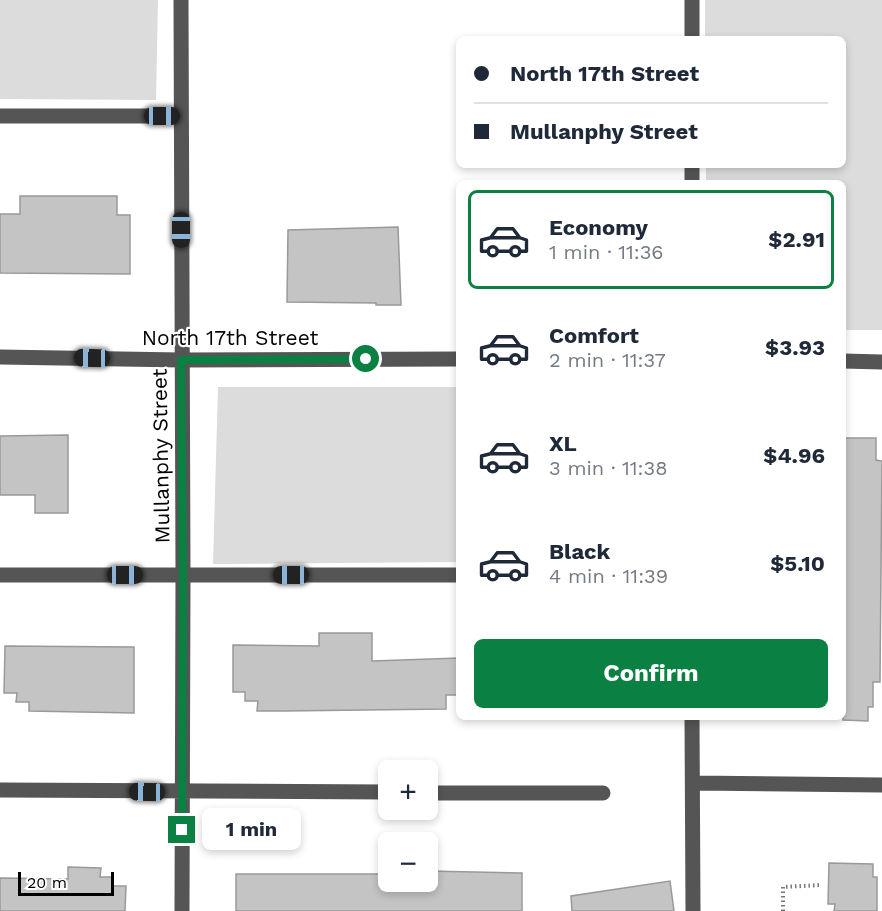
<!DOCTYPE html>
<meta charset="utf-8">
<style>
:root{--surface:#fff;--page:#f6f6f7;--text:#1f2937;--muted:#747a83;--line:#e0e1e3;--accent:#0b8043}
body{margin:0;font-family:"Work Sans",sans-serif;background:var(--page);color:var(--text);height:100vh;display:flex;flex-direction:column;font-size:22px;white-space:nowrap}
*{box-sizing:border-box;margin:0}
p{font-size:20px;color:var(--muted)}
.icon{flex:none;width:33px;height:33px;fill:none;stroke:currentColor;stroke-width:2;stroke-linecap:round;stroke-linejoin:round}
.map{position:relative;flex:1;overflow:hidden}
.side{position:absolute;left:456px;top:180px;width:390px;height:540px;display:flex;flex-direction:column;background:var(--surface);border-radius:9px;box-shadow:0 3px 9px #0003}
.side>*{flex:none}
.top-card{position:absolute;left:456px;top:36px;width:390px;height:132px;border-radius:9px;box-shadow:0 3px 9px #0003;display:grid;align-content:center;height:132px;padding:0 18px;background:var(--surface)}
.controls{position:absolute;left:378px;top:760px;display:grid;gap:12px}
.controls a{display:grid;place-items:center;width:60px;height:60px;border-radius:9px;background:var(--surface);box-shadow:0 3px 9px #0003;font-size:30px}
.scale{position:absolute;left:18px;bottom:15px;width:96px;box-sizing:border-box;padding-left:6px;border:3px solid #000;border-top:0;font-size:16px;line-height:21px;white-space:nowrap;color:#000;-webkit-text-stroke:4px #fff;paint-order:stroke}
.end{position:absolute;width:27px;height:27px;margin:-14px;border:8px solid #0b8043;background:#fff;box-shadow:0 0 0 3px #fff}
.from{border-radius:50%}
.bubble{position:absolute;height:42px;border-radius:9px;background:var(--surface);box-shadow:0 3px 9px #0003;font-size:20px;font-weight:700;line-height:42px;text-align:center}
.car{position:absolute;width:18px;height:36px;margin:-18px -9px;border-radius:8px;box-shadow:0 0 4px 2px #0007;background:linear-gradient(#222 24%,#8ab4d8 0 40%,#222 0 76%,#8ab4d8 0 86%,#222 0)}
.top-card b{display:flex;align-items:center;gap:21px;height:57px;font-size:22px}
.top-card b+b{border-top:2px solid var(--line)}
.top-card i{width:15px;height:15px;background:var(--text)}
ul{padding:10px 0 0;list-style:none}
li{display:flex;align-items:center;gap:18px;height:99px;margin:0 12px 9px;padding:0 6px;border:3px solid transparent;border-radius:9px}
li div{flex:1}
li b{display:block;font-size:22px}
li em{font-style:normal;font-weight:700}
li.selected{border-color:var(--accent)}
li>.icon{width:54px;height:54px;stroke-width:1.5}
.button{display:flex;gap:12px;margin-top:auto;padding:12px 18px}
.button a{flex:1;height:69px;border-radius:9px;background:var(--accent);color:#fff;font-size:24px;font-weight:700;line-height:69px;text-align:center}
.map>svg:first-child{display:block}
</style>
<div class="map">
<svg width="882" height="911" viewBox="0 0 882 911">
<rect width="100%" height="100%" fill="#fff"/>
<path fill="#dcdcdc" d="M0,0H158L156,100L0,99Z
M705,0H882V330H843V183H706V165H843V39H705Z
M218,387H459V562L213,564Z"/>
<path fill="#c4c4c4" stroke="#999" stroke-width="1.5" d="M20,196H117V215H130V274L0,273V214H20Z
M398,227L401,305H376V303L287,302L288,230Z
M68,435V513H35V495H0V436Z
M843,438H876V460L882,461L880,682H873V707H868V721L843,720Z
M319,633H372V661L459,658V695H446V709L283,711H257L258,701H245V692H233V645L319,646Z
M5,646L134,647V713L29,711V702H16L17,693H4Z
M829,863L873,864V877H877V911H834L835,904H828Z
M68,867L101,868L100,877H113V886H126L125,911H0V878L68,879Z
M428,871L522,873V911H236V874H385V872H388V882H428Z
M670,881L674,911H572L571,896Z"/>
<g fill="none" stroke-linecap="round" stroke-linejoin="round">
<path stroke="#777" stroke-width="4" stroke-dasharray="1.5 3" stroke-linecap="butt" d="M783,911V887L821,885"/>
<path stroke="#555" stroke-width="15" d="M181,0L183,575L182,911
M692,0V39
M0,116H181
M692,165V183
M0,357L181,360L459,359
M843,361L882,362
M0,575H459
M692,717L693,911
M693,783L882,785
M0,790L388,792
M428,793H603"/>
</g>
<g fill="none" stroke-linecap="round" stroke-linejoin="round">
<path stroke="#0b8043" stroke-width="8" d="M182,830L183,575L181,360L366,359"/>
</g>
<g text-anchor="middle" stroke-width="4.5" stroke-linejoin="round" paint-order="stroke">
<g font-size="21" fill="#000" stroke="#fff">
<text x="230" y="345">North 17th Street</text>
<text transform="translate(161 456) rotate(-91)" y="7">Mullanphy Street</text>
</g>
</g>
</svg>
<div class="controls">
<a>+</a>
<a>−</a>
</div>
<div class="scale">20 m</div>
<i class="end from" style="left:366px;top:359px"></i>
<i class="end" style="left:182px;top:830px"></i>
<div class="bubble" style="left:202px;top:808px;width:99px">1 min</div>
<i class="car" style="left:162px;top:116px;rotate:90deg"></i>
<i class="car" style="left:181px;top:230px;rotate:180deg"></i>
<i class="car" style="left:92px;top:358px;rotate:271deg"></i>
<i class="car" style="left:125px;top:575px;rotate:90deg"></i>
<i class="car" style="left:291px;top:575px;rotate:270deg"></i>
<i class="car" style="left:147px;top:792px;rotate:271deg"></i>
<div class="top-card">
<b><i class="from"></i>North 17th Street</b>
<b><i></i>Mullanphy Street</b>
</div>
<section class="side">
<ul>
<li class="selected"><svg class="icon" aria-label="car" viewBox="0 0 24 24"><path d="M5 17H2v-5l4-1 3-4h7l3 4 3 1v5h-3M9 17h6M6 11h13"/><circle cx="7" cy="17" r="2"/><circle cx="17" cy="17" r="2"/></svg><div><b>Economy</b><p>1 min · 11:36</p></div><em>$2.91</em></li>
<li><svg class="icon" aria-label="car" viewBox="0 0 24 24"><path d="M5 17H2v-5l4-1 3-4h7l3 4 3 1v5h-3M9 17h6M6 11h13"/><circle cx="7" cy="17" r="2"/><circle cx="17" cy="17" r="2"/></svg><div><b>Comfort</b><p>2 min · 11:37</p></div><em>$3.93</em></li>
<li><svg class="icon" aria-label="car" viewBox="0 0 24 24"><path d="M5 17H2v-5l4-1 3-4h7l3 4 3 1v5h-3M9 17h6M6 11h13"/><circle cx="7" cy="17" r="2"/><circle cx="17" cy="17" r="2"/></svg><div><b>XL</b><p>3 min · 11:38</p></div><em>$4.96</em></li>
<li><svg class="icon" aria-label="car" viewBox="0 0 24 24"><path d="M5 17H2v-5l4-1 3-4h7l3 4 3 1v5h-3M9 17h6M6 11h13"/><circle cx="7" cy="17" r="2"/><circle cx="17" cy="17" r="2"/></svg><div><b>Black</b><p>4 min · 11:39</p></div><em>$5.10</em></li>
</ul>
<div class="button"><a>Confirm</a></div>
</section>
</div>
